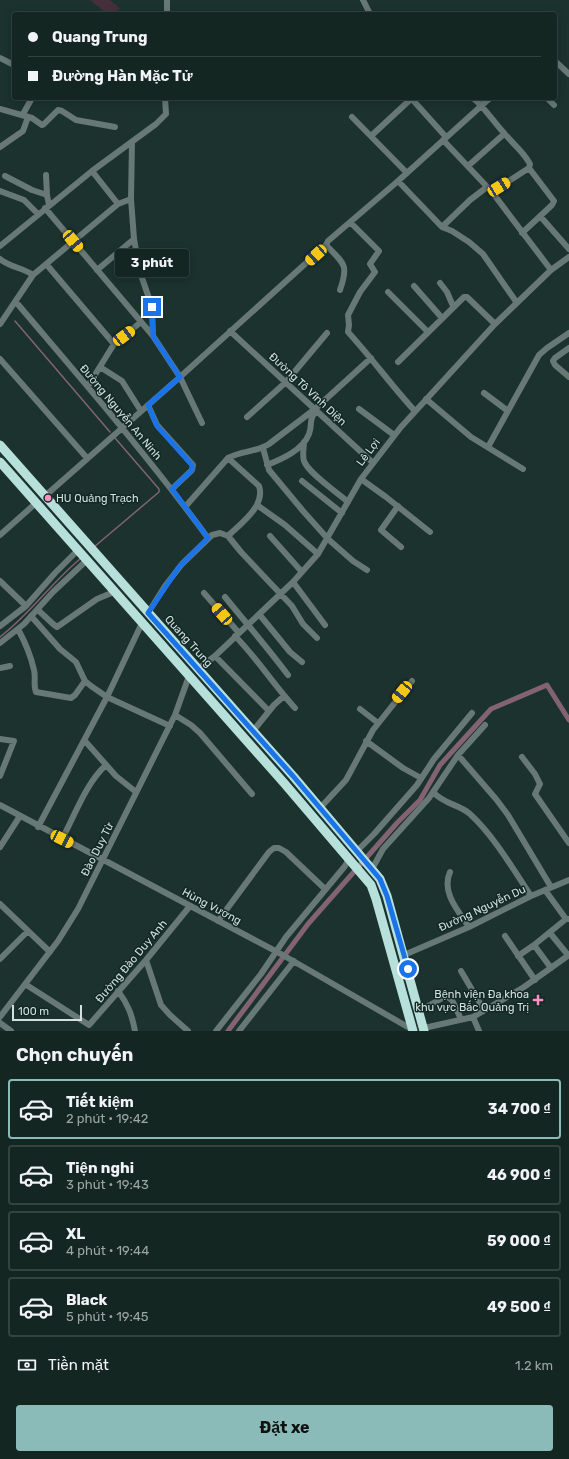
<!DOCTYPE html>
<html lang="vi">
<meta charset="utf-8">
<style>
:root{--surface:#142622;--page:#21322f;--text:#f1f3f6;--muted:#9da5a5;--line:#334340;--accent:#8bbbb9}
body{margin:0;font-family:Rubik,sans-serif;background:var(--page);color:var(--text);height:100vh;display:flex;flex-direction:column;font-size:15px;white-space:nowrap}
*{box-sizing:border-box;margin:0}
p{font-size:13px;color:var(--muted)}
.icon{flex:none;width:22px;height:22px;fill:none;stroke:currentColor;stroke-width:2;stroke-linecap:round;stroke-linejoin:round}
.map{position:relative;height:1031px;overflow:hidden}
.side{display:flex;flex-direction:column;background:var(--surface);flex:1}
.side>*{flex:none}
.hud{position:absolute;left:12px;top:12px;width:545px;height:88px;border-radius:4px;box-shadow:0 2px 10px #0003,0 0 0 1px var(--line);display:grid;align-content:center;height:88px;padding:0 16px;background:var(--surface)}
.scale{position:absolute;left:12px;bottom:10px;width:70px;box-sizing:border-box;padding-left:4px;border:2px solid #d3e0dd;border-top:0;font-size:11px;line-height:14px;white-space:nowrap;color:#d3e0dd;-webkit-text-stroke:3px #122824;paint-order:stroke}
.end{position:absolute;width:18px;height:18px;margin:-9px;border:5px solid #1a73e8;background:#fff;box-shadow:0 0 0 2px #fff}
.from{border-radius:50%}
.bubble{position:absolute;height:28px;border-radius:4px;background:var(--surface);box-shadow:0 2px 10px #0003,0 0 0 1px var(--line);font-size:13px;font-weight:700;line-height:28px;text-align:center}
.car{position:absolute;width:12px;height:24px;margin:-12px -6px;border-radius:5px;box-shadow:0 0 3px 1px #0007;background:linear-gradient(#f5c518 24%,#345 0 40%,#f5c518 0 76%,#345 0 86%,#f5c518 0)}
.hud b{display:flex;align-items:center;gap:14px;height:38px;font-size:15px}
.hud b+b{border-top:1px solid var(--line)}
.hud i{width:10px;height:10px;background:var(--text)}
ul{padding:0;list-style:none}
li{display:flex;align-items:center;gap:12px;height:60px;margin:0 8px 6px;padding:0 8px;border:2px solid var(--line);border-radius:4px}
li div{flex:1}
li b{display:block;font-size:15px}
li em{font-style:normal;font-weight:700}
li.active{border-color:var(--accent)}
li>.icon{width:36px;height:36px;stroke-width:1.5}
h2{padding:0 16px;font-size:18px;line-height:48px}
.pay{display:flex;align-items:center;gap:10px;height:44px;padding:0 16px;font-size:15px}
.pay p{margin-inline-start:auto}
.action{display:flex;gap:8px;margin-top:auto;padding:8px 16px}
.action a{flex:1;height:46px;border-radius:4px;background:var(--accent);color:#111;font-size:16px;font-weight:700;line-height:46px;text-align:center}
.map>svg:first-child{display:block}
</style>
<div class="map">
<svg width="569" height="1031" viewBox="0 0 569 1031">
<rect width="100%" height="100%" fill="#1b322e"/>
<path fill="#453039" d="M90,0H110L120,8L114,14H107Z"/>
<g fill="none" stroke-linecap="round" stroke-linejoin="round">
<path stroke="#836371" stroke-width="1.5" d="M15,321L110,432
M94,547L159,492V489L115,438
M0,637C30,614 51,583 80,559"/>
<path stroke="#836371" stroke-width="5" d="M228,1031L308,924L397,823L420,800L440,765L491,709L547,685L569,720"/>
<path stroke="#677875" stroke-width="6" d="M363,0L370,14
M167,14V0
M0,58L14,65
M555,61L569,74
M411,98L446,137
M473,98C485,108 493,121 504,133C512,143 524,152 530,164L529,168L554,201L552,205L522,233
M547,98L554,105
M0,109L32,118L42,125L44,124L58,110L62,111L76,120L115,127
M23,114L32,98
M352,117L407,173
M371,136L412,98
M443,140L492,192L551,270
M132,142L131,199L134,239L140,272L152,307L153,336L180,377L202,423
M0,147L23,131L28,117
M468,166L504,134
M92,171L118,204
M46,175L47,195L49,205
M5,176L32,190L47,195
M398,181L442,227L452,231L469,242L483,254L517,303
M0,191L24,200L38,214
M492,192L529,168
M45,208L153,336
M540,216L569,249
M351,223L379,251L370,264L375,272L360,292L348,315L349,325L348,332C371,357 391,385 414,410
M442,227L470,200L487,187
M326,245C344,264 349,264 340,290
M0,246L92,171L156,124L166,114L165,98
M0,259C10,267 23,268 33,275
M47,265L114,344
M97,270L134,239
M440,283L447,292L453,306
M414,286L442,318
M388,292L428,332
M16,302C81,379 148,456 208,538
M0,324L33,275L118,204L131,199
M230,331L373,463
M569,348L555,358L553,361L555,365L569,377
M0,359L87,458
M398,362L464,297H467L495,324
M100,367L122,381L141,411
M88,386L114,344L141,322
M484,393L508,411
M426,399L471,437L523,469
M148,405L157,425L193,465L192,470L172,489
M359,409L394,435
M247,417L286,382L327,333
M304,442C304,448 302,455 304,461C308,473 338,493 348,502
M488,447L539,355L547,348L569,333
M263,448L269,470L303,511L328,539L353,561L367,570
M228,458L259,486C266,506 240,524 228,536
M267,465C282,459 303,450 309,434C313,423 308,421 316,411
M361,479L386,497L430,532
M302,481L342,513
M45,496L180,377L326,245L328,241L398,181L490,98
M257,505L285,525L318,554
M398,506L381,530L401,547
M185,507L228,458C241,451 257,452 269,444L315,409L371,358
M0,535L36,503
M270,536L302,572
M0,581L26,606
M293,582L325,625
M204,593L239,633
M225,597C246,623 268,648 288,675
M38,610L53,624L57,627L97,599L114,592
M148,613L165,586L182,564L212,535L220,533L228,536L241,552L292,606L303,624L317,638
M259,614L290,652L302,662
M31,616L60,649L76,662L85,681L91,686L107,697L170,726
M0,626L26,606L55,573L78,550
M18,629C25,642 31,656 34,670C36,677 33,685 36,692L71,698L75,695L85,681
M235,636C256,657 274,685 295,708
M0,643L24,624L53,592L87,560
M215,656L269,711
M0,668L10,666
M198,669L215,656L293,582L318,554L361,479L401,427L495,324L551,270L569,257
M360,709L378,723
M175,715L191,725L200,733L252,794
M253,731L274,705L284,696
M0,739L14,741L0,776
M85,741L116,776L136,792
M366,741L403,768L421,778
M458,755L496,799L508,815L551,887
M522,757L535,774L540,784L535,794L569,843
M433,792C445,805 459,804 470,814C494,836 513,869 531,896
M0,805L281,954L413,1030
M320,808L346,780L373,730L412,681
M38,827L107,697L142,623
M62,839C75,815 86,783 106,765
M0,847L20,816
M357,851L374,834L417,785L434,759L472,713
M372,869L383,849L429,798L458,755L485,725
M450,872C441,892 458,911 469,927
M545,890L566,919H569
M0,904L50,952
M218,921L269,852L274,848H279L286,852L325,889
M550,933L568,955
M505,936L535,980
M534,945L551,968
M404,955L469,927L531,896L569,880
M518,956L534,945L566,919
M0,959L28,931
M146,960L161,1005L170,1015L188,1031
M461,971L484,1010
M25,984L89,1025L146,960L190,906
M118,991C128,1004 132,1015 135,1031
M419,1011L446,996L452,1000L461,1019
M0,1017L58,941L78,909L175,715L189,676
M473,1017L479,1031
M0,1023L11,1031
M424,1028L473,1017L524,987L569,955
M216,1031L261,974L286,937L345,866L349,859
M239,1031L294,961"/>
<path stroke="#b6e0d9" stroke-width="9" d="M0,445L293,776L380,879L387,896L424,1031
M0,462L284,783L371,885L376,899L413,1031"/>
</g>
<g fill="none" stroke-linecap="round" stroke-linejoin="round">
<path stroke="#1a73e8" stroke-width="5" d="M152,307L153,336L180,377L148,405L157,426L192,465V470L172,489L208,538L179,567L148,613L293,776L380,879L387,896L408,969"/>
</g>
<g fill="#fc8fc3" stroke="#122824" stroke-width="1.5">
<circle cx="48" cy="498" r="4"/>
<path d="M536 994h4v4h4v4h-4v4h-4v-4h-4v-4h4z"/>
</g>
<g text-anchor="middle" stroke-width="3" stroke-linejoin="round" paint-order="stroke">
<g font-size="11" fill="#d3e0dd" stroke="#122824">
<text transform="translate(308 389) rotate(43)" y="4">Đường Tô Vĩnh Diện</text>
<text transform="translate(121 412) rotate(50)" y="4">Đường Nguyễn An Ninh</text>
<text transform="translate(368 452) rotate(-53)" y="4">Lê Lợi</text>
<text transform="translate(189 641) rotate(48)" y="4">Quang Trung</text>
<text transform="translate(97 849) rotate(-63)" y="4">Đào Duy Từ</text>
<text transform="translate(212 906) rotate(28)" y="4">Hùng Vương</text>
<text transform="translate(482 908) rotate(-25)" y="4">Đường Nguyễn Du</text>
<text transform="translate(131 961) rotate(-50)" y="4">Đường Đào Duy Anh</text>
</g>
<g font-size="11" fill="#d3e0dd" stroke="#122824" text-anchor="start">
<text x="56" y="502">HU Quảng Trạch</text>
<text x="529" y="998" text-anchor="end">Bệnh viện Đa khoa<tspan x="529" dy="13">khu vực Bắc Quảng Trị</tspan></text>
</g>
</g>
</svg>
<div class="scale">100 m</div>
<i class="end from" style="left:408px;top:969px"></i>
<i class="end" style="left:152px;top:307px"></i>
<div class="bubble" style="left:115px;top:249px;width:74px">3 phút</div>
<i class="car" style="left:499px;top:187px;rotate:58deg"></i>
<i class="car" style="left:73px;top:241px;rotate:140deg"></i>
<i class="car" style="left:316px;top:255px;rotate:228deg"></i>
<i class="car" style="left:124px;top:336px;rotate:53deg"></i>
<i class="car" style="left:222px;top:614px;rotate:319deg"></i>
<i class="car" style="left:402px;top:692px;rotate:219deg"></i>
<i class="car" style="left:62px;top:839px;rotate:117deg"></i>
<div class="hud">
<b><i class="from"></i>Quang Trung</b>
<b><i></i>Đường Hàn Mặc Tử</b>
</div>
</div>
<section class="side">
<h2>Chọn chuyến</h2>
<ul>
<li class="active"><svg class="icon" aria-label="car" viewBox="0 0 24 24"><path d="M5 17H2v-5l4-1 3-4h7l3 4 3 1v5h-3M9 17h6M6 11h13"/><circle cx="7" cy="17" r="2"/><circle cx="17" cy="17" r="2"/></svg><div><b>Tiết kiệm</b><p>2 phút · 19:42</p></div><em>34 700 ₫</em></li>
<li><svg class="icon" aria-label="car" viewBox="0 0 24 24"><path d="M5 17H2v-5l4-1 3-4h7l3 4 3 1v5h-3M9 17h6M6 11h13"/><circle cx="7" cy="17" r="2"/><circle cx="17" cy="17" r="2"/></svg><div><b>Tiện nghi</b><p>3 phút · 19:43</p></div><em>46 900 ₫</em></li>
<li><svg class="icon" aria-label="car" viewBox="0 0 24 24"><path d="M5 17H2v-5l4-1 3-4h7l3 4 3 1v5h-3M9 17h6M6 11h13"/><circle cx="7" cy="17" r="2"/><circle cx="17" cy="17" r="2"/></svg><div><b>XL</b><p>4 phút · 19:44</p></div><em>59 000 ₫</em></li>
<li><svg class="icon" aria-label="car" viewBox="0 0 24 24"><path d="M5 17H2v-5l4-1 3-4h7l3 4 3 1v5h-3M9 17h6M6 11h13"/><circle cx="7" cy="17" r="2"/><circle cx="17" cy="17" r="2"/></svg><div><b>Black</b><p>5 phút · 19:45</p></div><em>49 500 ₫</em></li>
</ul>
<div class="pay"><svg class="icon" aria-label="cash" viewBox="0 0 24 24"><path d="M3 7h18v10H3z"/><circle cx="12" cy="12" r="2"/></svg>Tiền mặt<p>1.2 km</p></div>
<div class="action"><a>Đặt xe</a></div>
</section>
